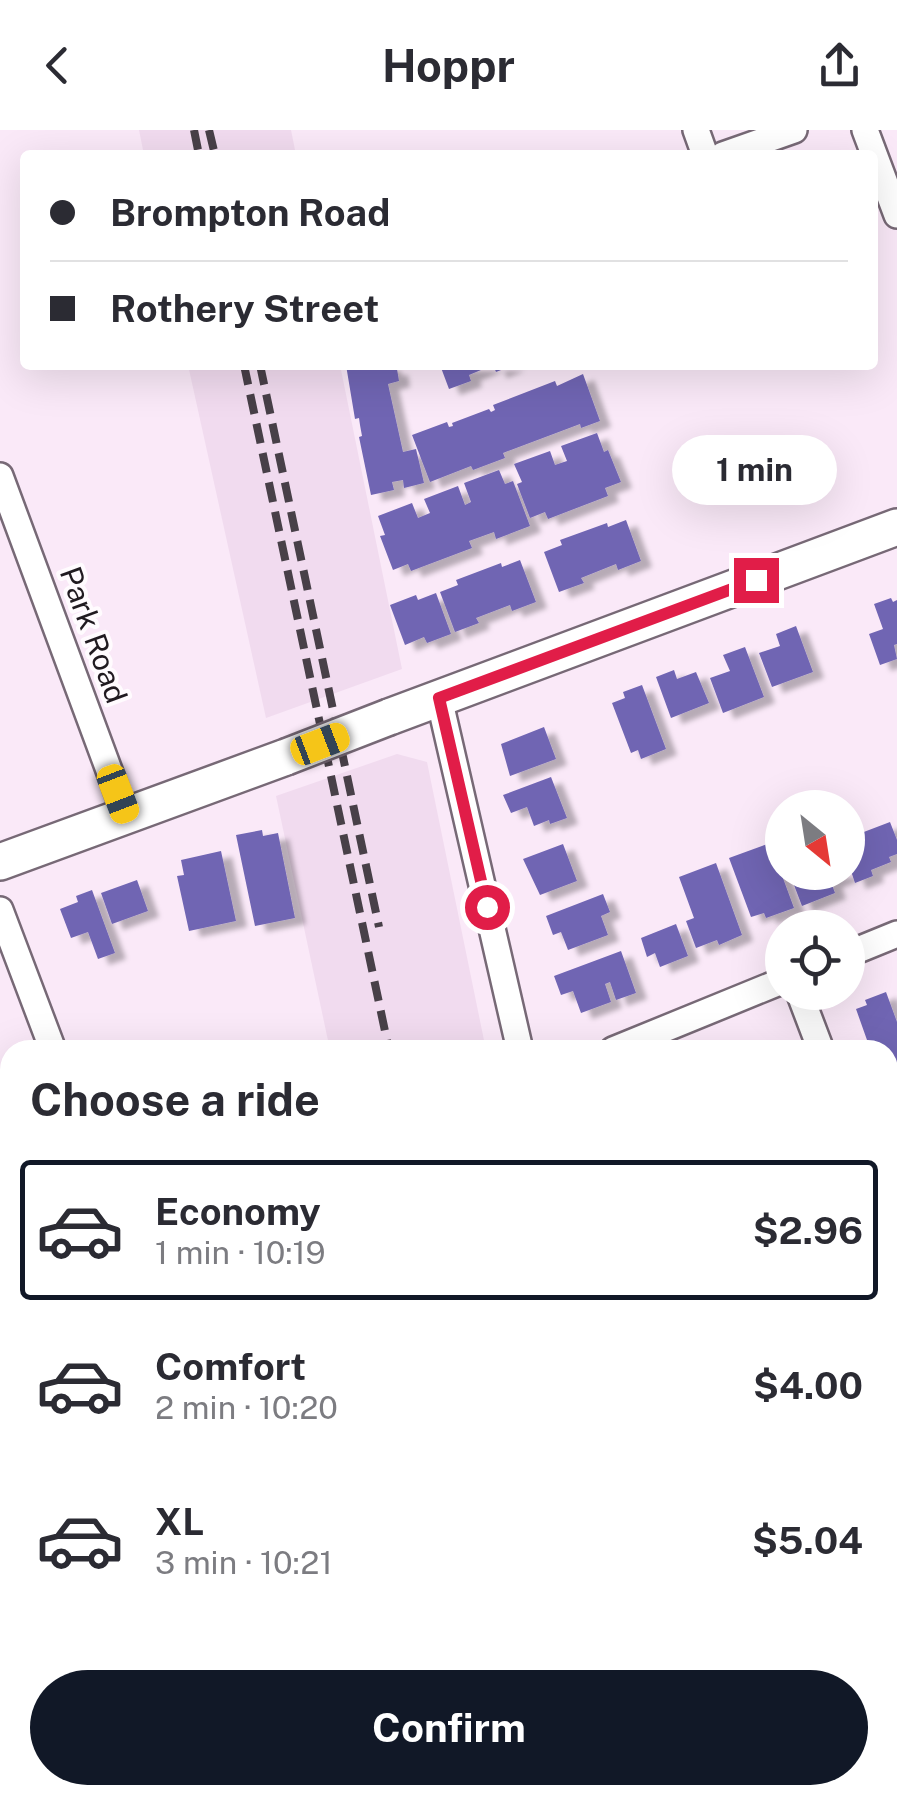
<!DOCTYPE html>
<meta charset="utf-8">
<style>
:root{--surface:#fff;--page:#f7f7f7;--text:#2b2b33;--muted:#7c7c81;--line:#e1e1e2;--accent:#111827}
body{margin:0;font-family:"Public Sans",sans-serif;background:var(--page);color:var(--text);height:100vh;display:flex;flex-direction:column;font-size:38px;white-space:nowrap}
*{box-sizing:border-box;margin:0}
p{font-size:32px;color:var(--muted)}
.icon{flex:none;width:55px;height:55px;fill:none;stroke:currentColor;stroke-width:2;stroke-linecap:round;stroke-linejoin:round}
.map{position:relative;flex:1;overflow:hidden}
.sheet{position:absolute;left:0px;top:910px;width:898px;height:765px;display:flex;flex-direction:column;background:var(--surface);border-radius:30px 30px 0 0;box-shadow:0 10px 40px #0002}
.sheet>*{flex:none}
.top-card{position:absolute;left:20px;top:20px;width:858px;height:220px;border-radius:10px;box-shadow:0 10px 40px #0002;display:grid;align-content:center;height:220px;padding:0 30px;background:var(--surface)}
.needle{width:65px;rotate:150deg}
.controls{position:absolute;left:765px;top:660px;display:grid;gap:20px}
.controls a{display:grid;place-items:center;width:100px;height:100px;border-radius:50%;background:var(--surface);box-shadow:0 10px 40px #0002;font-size:50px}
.end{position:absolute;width:45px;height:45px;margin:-22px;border:12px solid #e11d48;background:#fff;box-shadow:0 0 0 5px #fff}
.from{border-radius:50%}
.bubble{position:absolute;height:70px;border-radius:35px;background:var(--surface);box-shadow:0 10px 40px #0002;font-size:32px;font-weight:700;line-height:70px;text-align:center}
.car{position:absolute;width:30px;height:60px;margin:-30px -15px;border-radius:12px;box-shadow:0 0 8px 2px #0007;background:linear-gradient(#f5c518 24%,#345 0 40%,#f5c518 0 76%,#345 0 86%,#f5c518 0)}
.top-card b{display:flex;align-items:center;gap:35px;height:95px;font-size:38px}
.top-card b+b{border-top:2px solid var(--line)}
.top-card i{width:25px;height:25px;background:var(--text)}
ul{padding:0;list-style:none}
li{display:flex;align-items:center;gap:30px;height:140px;margin:0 20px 15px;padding:0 10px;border:5px solid transparent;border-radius:10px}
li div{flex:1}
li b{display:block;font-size:38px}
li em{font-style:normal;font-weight:700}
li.current{border-color:var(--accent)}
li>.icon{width:90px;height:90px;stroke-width:1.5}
h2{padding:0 30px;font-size:45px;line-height:120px}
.button{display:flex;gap:20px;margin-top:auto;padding:20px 30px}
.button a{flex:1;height:115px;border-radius:60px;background:var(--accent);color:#fff;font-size:40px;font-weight:700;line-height:115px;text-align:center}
header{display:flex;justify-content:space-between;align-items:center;height:130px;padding:0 30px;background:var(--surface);font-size:45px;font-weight:700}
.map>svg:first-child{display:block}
</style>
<header><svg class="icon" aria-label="back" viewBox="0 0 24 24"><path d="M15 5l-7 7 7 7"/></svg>Hoppr<svg class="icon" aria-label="share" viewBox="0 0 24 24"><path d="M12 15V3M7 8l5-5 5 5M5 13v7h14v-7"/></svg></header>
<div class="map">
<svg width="897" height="1675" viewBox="0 0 897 1675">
<defs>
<filter id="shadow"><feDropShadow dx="11" dy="6" stdDeviation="2.5" flood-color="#0004"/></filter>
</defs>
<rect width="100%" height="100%" fill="#fae9f8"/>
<path fill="#f1dbef" d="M139,0H291L296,25H144Z
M188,235H340L402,539L266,588Z
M397,624L427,632L486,920H330L276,666Z
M492,1665H651L653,1675H495Z"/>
<path fill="#b3da94" d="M365,1665H487L489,1675H367Z"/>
<path fill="#7065b3" filter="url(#shadow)" d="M346,235H390L391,240L397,239L399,251L388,254L403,322L416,319L424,353L404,358L403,350L392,352L394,360L371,365L359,307L362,306L360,295L359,288L355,289Z
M440,235H514L496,242L493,235L469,245L471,251L449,259Z
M583,244L600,291L581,298L580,294L503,323L505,328L473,340L471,336L430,352L412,305L447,292L449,297L453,296L452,293L489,279L491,282L495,280L493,275L555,251L557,256Z
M597,303L604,322L608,320L621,352L605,358L608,366L548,389L545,382L530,388L517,354L522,352L514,334L550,321L555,335L567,331L561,316Z
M499,340L505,354L513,351L530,396L496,409L494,402L469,411L472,418L411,441L408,434L393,440L380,406L385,405L378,386L412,373L418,388L430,383L424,369L458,356L465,375L471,372L464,353Z
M626,390L641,431L618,440L616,434L581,448L584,453L559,462L544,422L562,415L560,410L607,393L608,397Z
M520,430L536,472L512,481L510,475L476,488L479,493L455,502L440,462L458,455L456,450L501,433L502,437Z
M436,463L451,504L427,513L424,507L405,515L390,475L416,465L418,470Z
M891,468L893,472L897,470V514L894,515L897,529L880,535L869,504L883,499L874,474Z
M796,496L813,542L772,557L759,523L780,516L776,504Z
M745,517L764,567L723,583L710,548L730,541L723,525Z
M674,540L677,549L696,542L709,573L671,588L656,547Z
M642,555L666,619L641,629L638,620L631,623L612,573L625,568L623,562Z
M544,597L556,629L510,646L501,614Z
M551,647L567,688L550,694L549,690L534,696L527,677L511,683L503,665Z
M890,692L897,710V724L889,727L891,732L871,740L873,746L855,753L848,732V708Z
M262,700L263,706L278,703L295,788L255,796L236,705Z
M770,713L794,778L766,788L764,783L751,787L729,728Z
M563,714L577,751L540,765L523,729Z
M221,721L236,791L189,801L177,746L184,745L181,730Z
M716,733L742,805L719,815L717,810L696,818L686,791L694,788L679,747Z
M789,742H846L847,745L831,752L835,763L802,776Z
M137,750L148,781L112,794L101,763Z
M92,760L115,823L98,829L88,802L71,808L60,779L78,772L76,766Z
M603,764L610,782L601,786L608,805L568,820L561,802L553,805L546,786Z
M676,794L688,826L660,837L655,823L647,827L641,808Z
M621,821L636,863L616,870L610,852L605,854L611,872L581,883L573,861L561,865L554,846Z
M886,862L897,892V978L888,982V920H865L862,912L867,910L856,879L867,875L865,870Z
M897,1490V1551L888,1554V1493Z
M897,1639V1674L804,1675L802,1670L817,1665H888V1642Z
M740,1665H781L756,1675H744Z"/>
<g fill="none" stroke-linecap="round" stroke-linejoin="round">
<defs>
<path id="minor" d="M696,0L705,25
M865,0L897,85
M723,25L794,0
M0,346L126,686
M439,568L520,920
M0,780L53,920
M848,824L897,804
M799,862L821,920
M613,920L782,851
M888,1108L897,1138
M0,1258L10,1255
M679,1665L681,1675
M184,1675L211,1665"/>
<path id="secondary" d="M389,587L897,397
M0,732L286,627"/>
</defs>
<use href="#minor" stroke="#776976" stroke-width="30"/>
<use href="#secondary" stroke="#776976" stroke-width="40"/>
<use href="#minor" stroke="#fff" stroke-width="25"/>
<use href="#secondary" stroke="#fff" stroke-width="35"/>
<path stroke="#484048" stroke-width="8" stroke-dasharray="20 10" stroke-linecap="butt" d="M194,0L199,25
M209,0L215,25
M244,235L389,920
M260,235L379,797
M560,1665L562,1675"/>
<defs>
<path id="secondary-bridge" d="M286,627L389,587"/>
</defs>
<use href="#secondary-bridge" stroke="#776976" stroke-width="40" stroke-linecap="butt"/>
<use href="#secondary-bridge" stroke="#fff" stroke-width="35"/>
</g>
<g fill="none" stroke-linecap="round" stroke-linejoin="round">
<path stroke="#e11d48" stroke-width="12" d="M487,777L439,568L756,450"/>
</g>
<g text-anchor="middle" stroke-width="8" stroke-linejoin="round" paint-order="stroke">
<g font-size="30" fill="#201a20" stroke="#fffbfe">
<text transform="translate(93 505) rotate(70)" y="10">Park Road</text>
</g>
</g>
</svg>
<div class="controls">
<a><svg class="needle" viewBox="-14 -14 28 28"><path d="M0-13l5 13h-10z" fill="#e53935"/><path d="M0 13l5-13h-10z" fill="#7c7c81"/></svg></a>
<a><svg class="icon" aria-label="locate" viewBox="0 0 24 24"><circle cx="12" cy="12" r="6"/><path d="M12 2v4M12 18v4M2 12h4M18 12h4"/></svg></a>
</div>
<i class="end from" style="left:487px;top:777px"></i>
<i class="end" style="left:756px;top:450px"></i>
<div class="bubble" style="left:672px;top:305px;width:165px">1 min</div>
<i class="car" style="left:320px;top:614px;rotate:69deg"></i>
<i class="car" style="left:118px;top:664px;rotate:159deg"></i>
<div class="top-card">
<b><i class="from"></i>Brompton Road</b>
<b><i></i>Rothery Street</b>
</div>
<section class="sheet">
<h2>Choose a ride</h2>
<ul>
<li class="current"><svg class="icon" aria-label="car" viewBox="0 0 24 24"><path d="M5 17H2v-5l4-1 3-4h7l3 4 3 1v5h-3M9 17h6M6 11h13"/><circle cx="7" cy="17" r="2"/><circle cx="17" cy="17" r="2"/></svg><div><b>Economy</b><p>1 min · 10:19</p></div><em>$2.96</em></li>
<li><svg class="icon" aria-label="car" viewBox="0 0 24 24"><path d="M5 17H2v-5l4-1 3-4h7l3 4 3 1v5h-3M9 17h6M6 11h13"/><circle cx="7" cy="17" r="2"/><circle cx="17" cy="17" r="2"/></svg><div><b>Comfort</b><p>2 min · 10:20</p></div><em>$4.00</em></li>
<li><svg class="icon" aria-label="car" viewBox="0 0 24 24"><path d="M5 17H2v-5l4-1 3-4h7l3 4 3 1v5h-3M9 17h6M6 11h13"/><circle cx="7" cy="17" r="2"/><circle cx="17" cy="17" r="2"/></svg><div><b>XL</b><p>3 min · 10:21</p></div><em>$5.04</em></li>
</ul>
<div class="button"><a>Confirm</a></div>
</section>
</div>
